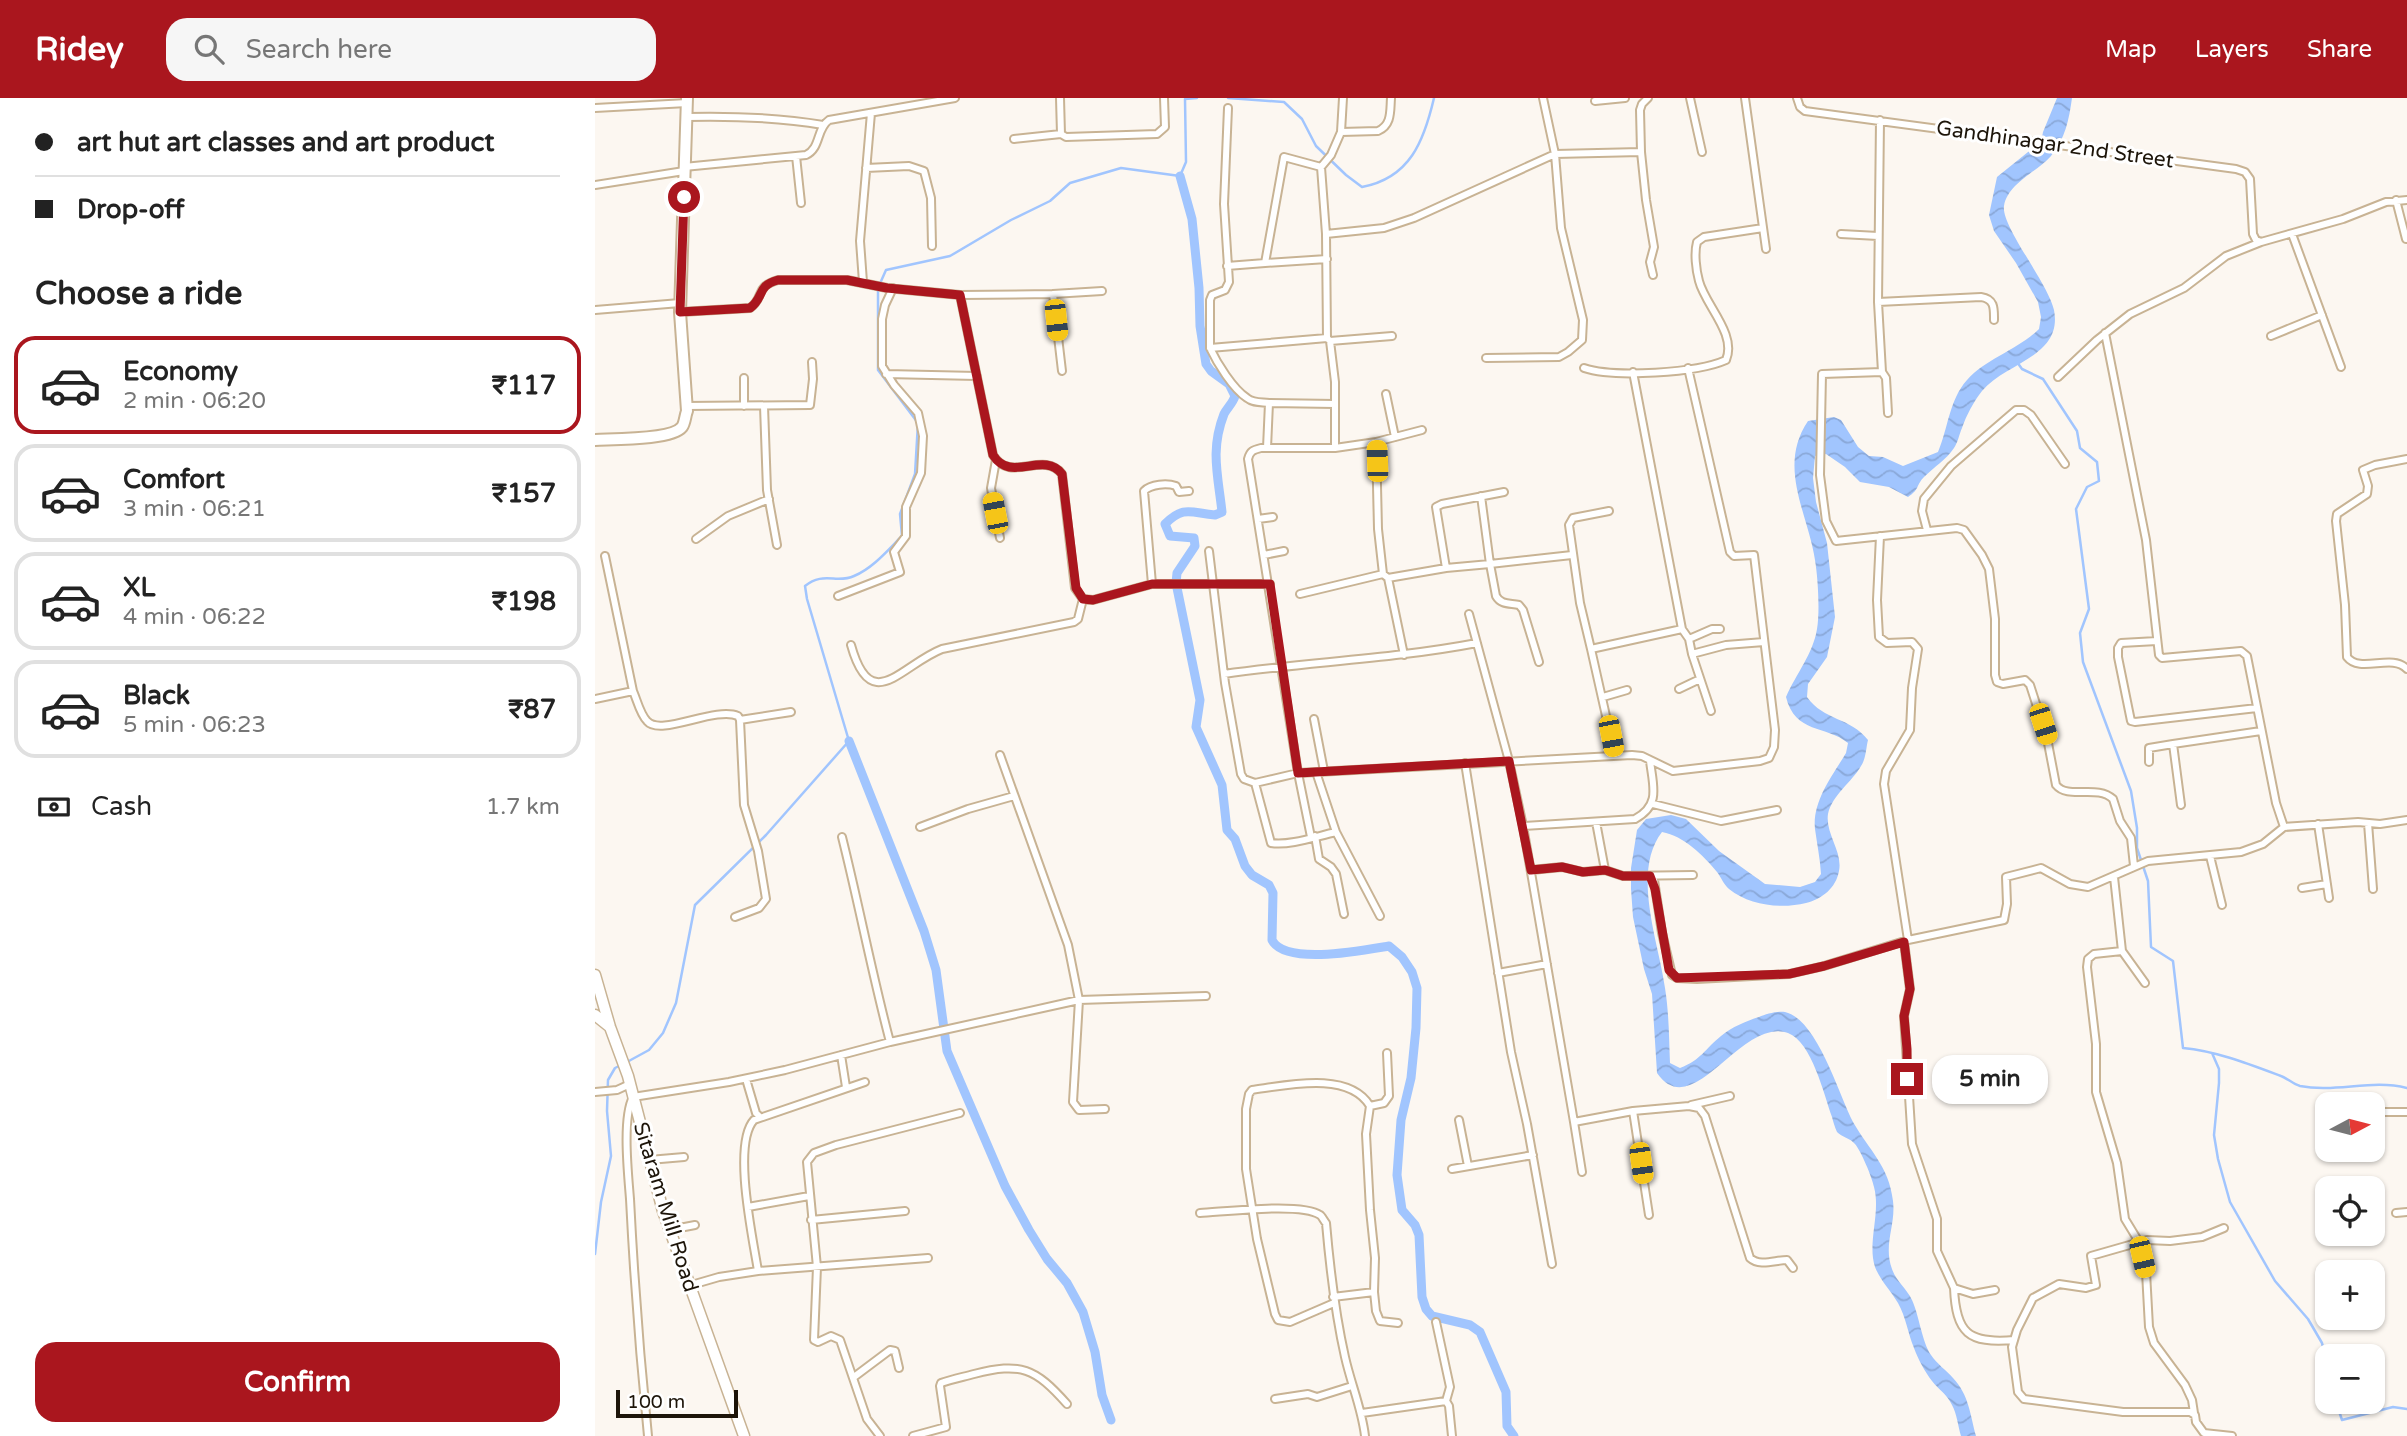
<!DOCTYPE html>
<meta charset="utf-8">
<style>
:root{--surface:#fff;--page:#f6f6f6;--text:#222;--muted:#767676;--line:#e0e0e0;--accent:#aa161e}
body{margin:0;font-family:"Varela Round",sans-serif;background:var(--page);color:var(--text);height:100vh;display:flex;flex-direction:column;font-size:26px;white-space:nowrap}
*{box-sizing:border-box;margin:0}
p{font-size:23px;color:var(--muted)}
.icon{flex:none;width:38px;height:38px;fill:none;stroke:currentColor;stroke-width:2;stroke-linecap:round;stroke-linejoin:round}
.map{position:relative;flex:1;overflow:hidden}
.details{display:flex;flex-direction:column;background:var(--surface);width:595px}
.details>*{flex:none}
.hud{display:grid;align-content:center;height:154px;padding:0 35px;background:var(--surface)}
.needle{width:46px;rotate:83deg}
.fabs{position:absolute;left:1720px;top:994px;display:grid;gap:14px}
.fabs a{display:grid;place-items:center;width:70px;height:70px;border-radius:14px;background:var(--surface);box-shadow:0 2px 5px #0004;font-size:35px}
.scale{position:absolute;left:21px;bottom:18px;width:122px;box-sizing:border-box;padding-left:7px;border:4px solid #1d150a;border-top:0;font-size:19px;line-height:24px;white-space:nowrap;color:#1d150a;-webkit-text-stroke:5px #fff;paint-order:stroke}
.end{position:absolute;width:32px;height:32px;margin:-16px;border:9px solid #aa161e;background:#fff;box-shadow:0 0 0 4px #fff}
.from{border-radius:50%}
.bubble{position:absolute;height:49px;border-radius:21px;background:var(--surface);box-shadow:0 2px 5px #0004;font-size:23px;font-weight:700;line-height:49px;text-align:center}
.car{position:absolute;width:21px;height:42px;margin:-21px -10px;border-radius:9px;box-shadow:0 0 5px 2px #0007;background:linear-gradient(#f5c518 24%,#345 0 40%,#f5c518 0 76%,#345 0 86%,#f5c518 0)}
.hud b{display:flex;align-items:center;gap:24px;height:66px;font-size:26px}
.hud b+b{border-top:2px solid var(--line)}
.hud i{width:18px;height:18px;background:var(--text)}
ul{padding:0;list-style:none}
li{display:flex;align-items:center;gap:21px;height:98px;margin:0 14px 10px;padding:0 21px;border:4px solid var(--line);border-radius:21px}
li div{flex:1}
li b{display:block;font-size:26px}
li em{font-style:normal;font-weight:700}
li.selected{border-color:var(--accent)}
li>.icon{width:63px;height:63px;stroke-width:1.5}
h2{padding:0 35px;font-size:32px;line-height:84px}
.pay{display:flex;align-items:center;gap:18px;height:77px;padding:0 35px;font-size:26px}
.pay p{margin-inline-start:auto}
.cta{display:flex;gap:14px;margin-top:auto;padding:14px 35px}
.cta a{flex:1;height:80px;border-radius:21px;background:var(--accent);color:#fff;font-size:28px;font-weight:700;line-height:80px;text-align:center}
header{display:flex;align-items:center;gap:42px;box-sizing:border-box;height:98px;padding:0 35px;background:var(--accent);color:#fff}
header strong{font-size:33px}
nav{display:flex;gap:38px;margin-inline-start:auto;font-size:24px}
.search{width:490px;height:63px;background:var(--page);display:flex;align-items:center;gap:18px;box-sizing:border-box;padding:0 24px;border-radius:21px;color:var(--muted);font-size:26px}
main{display:flex;flex:1;min-height:0}
.map>svg:first-child{display:block}
</style>
<header>
<strong>Ridey</strong>
<div class="search"><svg class="icon" aria-label="search" viewBox="0 0 24 24"><circle cx="10" cy="10" r="6"/><path d="M15 15l6 6"/></svg>Search here</div>
<nav><a>Map</a><a>Layers</a><a>Share</a></nav>
</header>
<main>
<section class="details">
<div class="hud">
<b><i class="from"></i>art hut art classes and art product</b>
<b><i></i>Drop-off</b>
</div>
<h2>Choose a ride</h2>
<ul>
<li class="selected"><svg class="icon" aria-label="car" viewBox="0 0 24 24"><path d="M5 17H2v-5l4-1 3-4h7l3 4 3 1v5h-3M9 17h6M6 11h13"/><circle cx="7" cy="17" r="2"/><circle cx="17" cy="17" r="2"/></svg><div><b>Economy</b><p>2 min · 06:20</p></div><em>₹117</em></li>
<li><svg class="icon" aria-label="car" viewBox="0 0 24 24"><path d="M5 17H2v-5l4-1 3-4h7l3 4 3 1v5h-3M9 17h6M6 11h13"/><circle cx="7" cy="17" r="2"/><circle cx="17" cy="17" r="2"/></svg><div><b>Comfort</b><p>3 min · 06:21</p></div><em>₹157</em></li>
<li><svg class="icon" aria-label="car" viewBox="0 0 24 24"><path d="M5 17H2v-5l4-1 3-4h7l3 4 3 1v5h-3M9 17h6M6 11h13"/><circle cx="7" cy="17" r="2"/><circle cx="17" cy="17" r="2"/></svg><div><b>XL</b><p>4 min · 06:22</p></div><em>₹198</em></li>
<li><svg class="icon" aria-label="car" viewBox="0 0 24 24"><path d="M5 17H2v-5l4-1 3-4h7l3 4 3 1v5h-3M9 17h6M6 11h13"/><circle cx="7" cy="17" r="2"/><circle cx="17" cy="17" r="2"/></svg><div><b>Black</b><p>5 min · 06:23</p></div><em>₹87</em></li>
</ul>
<div class="pay"><svg class="icon" aria-label="cash" viewBox="0 0 24 24"><path d="M3 7h18v10H3z"/><circle cx="12" cy="12" r="2"/></svg>Cash<p>1.7 km</p></div>
<div class="cta"><a>Confirm</a></div>
</section>
<div class="map">
<svg width="1812" height="1338" viewBox="0 0 1812 1338">
<defs>
<pattern id="water-waves" width="16" height="10" patternUnits="userSpaceOnUse" patternTransform="scale(1.75)"><rect width="16" height="10" fill="#a1c5fe"/><path d="M0 5q4-4 8 0t8 0" fill="none" stroke="#8aa8d8"/></pattern>
</defs>
<rect width="100%" height="100%" fill="#fcf7f1"/>
<path fill="url(#water-waves)" d="M1462,0H1477C1474,22 1470,41 1456,58C1442,74 1413,85 1409,108C1406,128 1453,185 1459,212C1468,259 1411,264 1387,293C1379,303 1371,318 1367,330C1364,337 1363,344 1359,350C1351,362 1339,369 1329,379C1321,387 1325,391 1313,399L1294,389L1265,384L1250,369L1231,356L1220,358L1218,380L1221,404L1232,445L1240,519L1232,559L1213,586L1212,599C1229,623 1255,619 1273,642C1271,650 1271,661 1266,668C1257,684 1237,697 1233,716C1230,735 1248,754 1244,773C1241,790 1227,801 1211,805C1187,811 1155,808 1134,791C1129,787 1126,779 1122,774C1108,757 1089,738 1067,734C1036,774 1064,845 1070,890C1074,915 1074,940 1075,965L1085,970C1106,962 1110,951 1126,938C1137,929 1151,923 1164,919C1171,916 1182,913 1190,914C1222,921 1244,997 1258,1024C1274,1052 1294,1068 1298,1103C1301,1127 1288,1147 1297,1171C1301,1183 1312,1191 1317,1202C1324,1217 1327,1244 1336,1257C1342,1266 1351,1272 1358,1280C1374,1297 1375,1316 1381,1338H1366C1363,1328 1362,1316 1357,1307C1352,1296 1344,1292 1337,1283C1330,1274 1323,1261 1319,1250C1313,1236 1311,1219 1303,1205C1296,1193 1285,1182 1280,1169C1272,1144 1286,1115 1279,1089C1277,1079 1266,1053 1260,1046C1255,1040 1247,1039 1242,1034C1240,1030 1238,1023 1237,1019C1229,997 1217,944 1193,935C1146,918 1098,1027 1062,975L1057,896L1049,871L1038,819L1036,791V770L1042,732L1051,721L1076,717L1091,721L1124,753L1170,786L1205,789L1220,784L1226,776C1225,760 1222,746 1220,731C1217,703 1238,677 1251,655L1253,645C1231,627 1200,636 1191,599C1201,576 1218,556 1222,531C1225,514 1223,480 1220,462C1213,415 1182,369 1213,323L1239,319L1246,322L1263,349L1274,358L1288,359L1308,368L1343,354C1353,331 1354,302 1372,282C1392,260 1423,252 1444,231L1446,219L1443,204L1421,165L1399,133L1394,117L1402,79L1433,54L1445,50L1448,34Z"/>
<g fill="none" stroke-linecap="round" stroke-linejoin="round">
<path stroke="#a1c5fe" stroke-width="2.5" d="M633,0L689,4L707,21L721,48L751,77L767,89C815,80 829,43 839,0
M1422,264L1427,271L1448,281L1482,333L1485,350L1502,364L1504,383L1492,389L1481,411L1494,511L1485,535L1488,564L1536,693L1542,730V750L1553,783L1556,849L1578,863L1588,950C1621,953 1654,966 1686,978C1692,980 1698,986 1705,988C1740,995 1777,981 1812,990
M1617,955L1624,971V985L1619,1037L1623,1061L1635,1104L1680,1183L1713,1221L1727,1245L1732,1266
M32,964L54,952L68,935L81,905L100,807L171,737L254,643L212,501L210,488C228,473 242,486 259,478C278,470 293,452 307,438L305,416L320,376L323,325L283,272V190L291,172L355,158L416,122L455,103L475,85L526,70L585,78L591,64L590,1L602,0
M0,1156L6,1104L16,1058L12,1013L13,982L20,970L26,967
M1741,1304L1747,1322L1798,1309L1812,1311"/>
<path stroke="#a1c5fe" stroke-width="9" d="M585,78L597,121L604,190L605,228L611,266L616,273L634,286L640,298C638,305 632,310 629,316C615,352 623,377 627,414L620,417C596,415 589,407 570,426L575,438L599,440L600,448L582,475L581,485L605,602L601,629L627,687L632,732L640,741L650,768L657,777L674,787L678,795L677,842C690,868 770,852 794,848L807,859L817,874L822,890L821,930L816,980L806,1022L802,1077L807,1112L820,1127L824,1137L827,1199L831,1211L837,1218L875,1227L885,1234L911,1294L912,1328L919,1338
M254,643L329,833L341,872L352,953L410,1088L434,1132L452,1161L472,1185L488,1214L500,1254L507,1297L516,1322"/>
<defs>
<path id="street" d="M465,0L466,36L471,39L562,36L570,29L569,0
M796,0C795,13 797,27 783,33L746,34L736,57L726,69L731,136L732,240L735,243L797,238
M1053,0L1047,6L1045,12L1046,54L1051,102L1059,149L1055,164L1058,177
M1095,0L1107,54
M1150,0L1171,151
M1202,0L1205,9L1210,13L1641,71L1650,74L1655,81L1658,136L1661,142L1666,144
M1000,3L1030,0
M0,10L92,5
M633,10L629,106L634,184L630,192L617,197L615,202V250L732,240
M91,19C137,18 182,19 228,27
M1285,22L1283,204L1287,274L1227,276L1225,377L1231,423L1241,443L1362,430L1369,432L1387,457L1394,471L1400,521V577L1402,584L1408,586L1430,582L1435,587L1452,640L1461,687C1473,702 1502,686 1518,701L1525,723L1536,740L1539,768
M746,34L748,0
M419,41L466,36
M201,58L206,105
M89,69L211,57C226,50 221,31 234,22L360,0
M726,69L689,59L670,165L732,161
M271,70L314,68L329,73L336,100L337,148
M0,87L89,73
M1801,102L1811,141
M731,136L789,130L819,120L960,56L1046,54
M1246,136L1283,138
M1697,136L1746,269
M632,168L670,165
M268,184L265,143L276,15
M458,196L467,273
M365,197L398,357C415,386 448,352 467,376L480,490L488,501L498,502L557,486H675
M1283,204L1386,199C1400,201 1399,211 1399,222
M0,212L85,205
M85,214L155,210C170,199 159,189 183,182H252L292,190L365,197L458,196L507,193
M1510,235L1551,442L1564,557L1567,560L1646,553L1652,558L1681,705L1689,729
M1676,238L1727,217
M735,243L740,284V350L781,344L783,431L788,476
M615,250C622,265 638,291 652,300C658,305 666,304 674,305L672,350
M891,260L964,259L973,254L987,242L988,222L966,130L960,56L948,0
M989,270C1019,280 1102,275 1131,262C1142,236 1110,207 1104,183C1101,172 1099,155 1102,144L1109,139L1168,130
M1038,274L1087,531
M1287,274L1291,280L1293,315
M291,276L382,278
M1463,279L1502,242L1535,216L1589,190L1631,158L1666,144L1748,121L1791,104L1812,102
M791,296L800,339
M674,305L740,306
M91,308L215,307L218,281L217,264
M149,308V280
M169,308L172,392L182,447
M781,344L827,332
M740,350H666C658,352 655,353 653,361L703,675L1037,657L1047,658L1078,673L1165,663L1174,660L1179,649L1180,632L1159,457L1139,458L1135,454L1093,270
M1812,361L1780,367L1768,372L1773,388L1772,396L1742,416L1741,423L1750,507L1752,559C1765,576 1797,555 1812,571
M401,362L396,390L405,440
M1014,413L978,420L974,427L985,505L996,551L1087,531L1094,541L1097,556L1131,547L1169,544
M663,421L678,419
M1332,432L1327,413L1329,401L1356,368L1421,312H1429L1436,317L1470,366
M1285,438L1282,502L1284,539L1292,545L1317,544L1323,551L1317,590L1315,632L1291,673L1289,686L1313,842
M101,441L133,418L174,401
M614,453L630,585L646,676L649,681L660,685
M669,457L689,453
M10,458L38,593
M851,470L841,409L847,406L909,394
M793,480L809,557
M557,486L549,393C556,386 572,385 581,388L584,394L594,393
M705,496L788,476L793,480L851,470L895,466L886,398
M243,498L305,474L299,454L311,438V409L326,375L328,338L323,315L299,287L287,268V221L290,207L298,190
M874,516L914,663L928,728L979,1024L1038,1013L1054,1117
M1094,541L1117,531H1125
M1562,543L1526,545L1523,550V559L1536,623L1540,624L1662,610
M256,547C276,619 306,567 347,551L479,524L483,521L488,501
M996,551L1020,658
M1097,556L1116,613
M944,564L928,512L924,507C915,505 906,507 901,498L895,466L977,457
M629,576C713,564 798,561 882,545
M1084,591L1105,581
M1008,599L1032,592
M0,601L38,593C42,602 45,616 52,623C65,639 120,608 143,618L145,622L149,707L163,753L171,801L164,810L140,819
M719,621L729,673
M145,622L196,614
M405,657L473,847L484,902L478,1004L484,1012L510,1011
M1554,664V650L1578,646
M870,665L916,954L932,1026L957,1166
M721,674L741,734L785,818
M1058,706L1126,723L1182,712
M1586,707L1578,646L1666,633
M1001,724L1010,772
M1773,725L1778,791
M1723,726L1734,800
M928,728L1040,721C1066,707 1058,688 1055,663
M325,729L373,711L419,698
M720,738L724,761L736,769L741,776L749,816
M247,739C264,807 277,876 295,944
M716,739L703,675L660,685L676,745C695,748 722,738 741,734
M1615,758L1627,807
M936,772L967,769L988,774L1010,772L1028,778L1098,777
M1055,778L1059,782L1067,835L1077,877L1082,880L1102,881L1194,876L1229,868L1313,842L1409,822L1412,806L1411,779L1446,770L1475,786L1493,789L1553,763L1646,754L1668,746L1689,729L1763,724L1785,726L1812,722
M1519,779L1527,853L1499,856L1493,861L1492,869L1501,946V994L1522,1065L1530,1121L1544,1144L1551,1174L1554,1229L1559,1245L1590,1287L1597,1302L1599,1315
M1707,790L1732,786
M1309,844L1315,891L1309,918L1317,1046L1342,1121V1153L1359,1190L1378,1196L1400,1192
M1527,853L1550,885
M903,875L952,866
M792,955L794,998L789,1005L775,1008L771,1036L775,1112L780,1160L779,1194L781,1213L785,1223L803,1225
M246,957L251,989
M151,981L161,1015L165,1019
M0,994L22,992L35,986
M1096,1007L1135,998
M1038,1013L1094,1008L1104,1010L1110,1018L1155,1160C1165,1169 1180,1162 1192,1162L1198,1170
M1783,1014H1812
M864,1022L873,1068
M979,1024L987,1074
M54,1062L89,1059
M857,1071L938,1057
M153,1109L214,1098
M605,1115C628,1114 707,1104 725,1117C727,1118 729,1123 731,1125C735,1171 740,1215 750,1259C756,1286 767,1311 770,1338
M1801,1115L1812,1114
M216,1122L310,1113
M1629,1130L1607,1139L1575,1143L1552,1142L1496,1158L1501,1187L1491,1190L1464,1186L1438,1200L1422,1232L1417,1249L1423,1294L1429,1301L1528,1314H1595L1600,1317L1601,1324L1609,1335L1637,1338
M74,1132L100,1127
M163,1173C158,1141 137,1046 159,1022L270,984
M93,1188L124,1179L163,1173L333,1160
M1359,1190C1361,1235 1373,1246 1419,1242
M738,1199L779,1194
M739,1205L695,1224L683,1222L680,1216L662,1141L651,1071V1011L654,996L657,992C693,987 754,973 775,1008
M841,1224L855,1289L851,1303
M259,1279L295,1252L300,1253L304,1270
M680,1301L713,1296L722,1299L757,1288
M767,1315L851,1303L854,1308L857,1338
M53,1338C45,1259 39,1180 35,1101C33,1075 27,1020 38,999L134,984L190,972L295,944L484,902L611,898
M285,1338L272,1321L245,1242L236,1238L223,1244L219,1242L222,1169L212,1064L219,1055L241,1047L365,1015
M318,1338L351,1329L345,1288L346,1285C357,1281 368,1279 379,1276C426,1264 440,1270 472,1306"/>
<path id="secondary" d="M0,877L15,929L33,978L68,1113L149,1338
M0,917L15,929"/>
<path id="primary" d="M0,342C18,341 77,342 87,329C90,325 90,318 92,313L85,214L92,0"/>
</defs>
<use href="#street" stroke="#c8b394" stroke-width="10"/>
<use href="#secondary" stroke="#c8b394" stroke-width="13"/>
<use href="#primary" stroke="#c8b394" stroke-width="14"/>
<use href="#street" stroke="#fff" stroke-width="6"/>
<use href="#secondary" stroke="#fff" stroke-width="10"/>
<use href="#primary" stroke="#fff" stroke-width="10"/>
</g>
<g fill="none" stroke-linecap="round" stroke-linejoin="round">
<path stroke="#aa161e" stroke-width="9" d="M89,99L85,214L155,210C170,199 161,188 183,182H252L292,190L365,197L398,357C416,386 448,352 467,376L481,490L488,501L498,502L557,486H675L703,675L914,663L936,772L967,769L988,774L1010,772L1028,778H1055L1060,791L1074,872L1082,880L1194,876L1229,868L1309,844L1315,891L1309,918L1312,951V981"/>
</g>
<g text-anchor="middle" stroke-width="6" stroke-linejoin="round" paint-order="stroke">
<g font-size="21" fill="#1d150a" stroke="#fff">
<text transform="translate(1460 46) rotate(8)" y="7">Gandhinagar 2nd Street</text>
<text transform="translate(71 1109) rotate(73)" y="7">Sitaram Mill Road</text>
</g>
</g>
</svg>
<div class="fabs">
<a><svg class="needle" viewBox="-14 -14 28 28"><path d="M0-13l5 13h-10z" fill="#e53935"/><path d="M0 13l5-13h-10z" fill="#767676"/></svg></a>
<a><svg class="icon" aria-label="locate" viewBox="0 0 24 24"><circle cx="12" cy="12" r="6"/><path d="M12 2v4M12 18v4M2 12h4M18 12h4"/></svg></a>
<a>+</a>
<a>−</a>
</div>
<div class="scale">100 m</div>
<i class="end from" style="left:89px;top:99px"></i>
<i class="end" style="left:1312px;top:981px"></i>
<div class="bubble" style="left:1337px;top:957px;width:116px">5 min</div>
<i class="car" style="left:461px;top:222px;rotate:174deg"></i>
<i class="car" style="left:782px;top:363px;rotate:358deg"></i>
<i class="car" style="left:400px;top:415px;rotate:349deg"></i>
<i class="car" style="left:1448px;top:626px;rotate:162deg"></i>
<i class="car" style="left:1016px;top:638px;rotate:169deg"></i>
<i class="car" style="left:1046px;top:1065px;rotate:172deg"></i>
<i class="car" style="left:1547px;top:1159px;rotate:167deg"></i>
</div>
</main>
